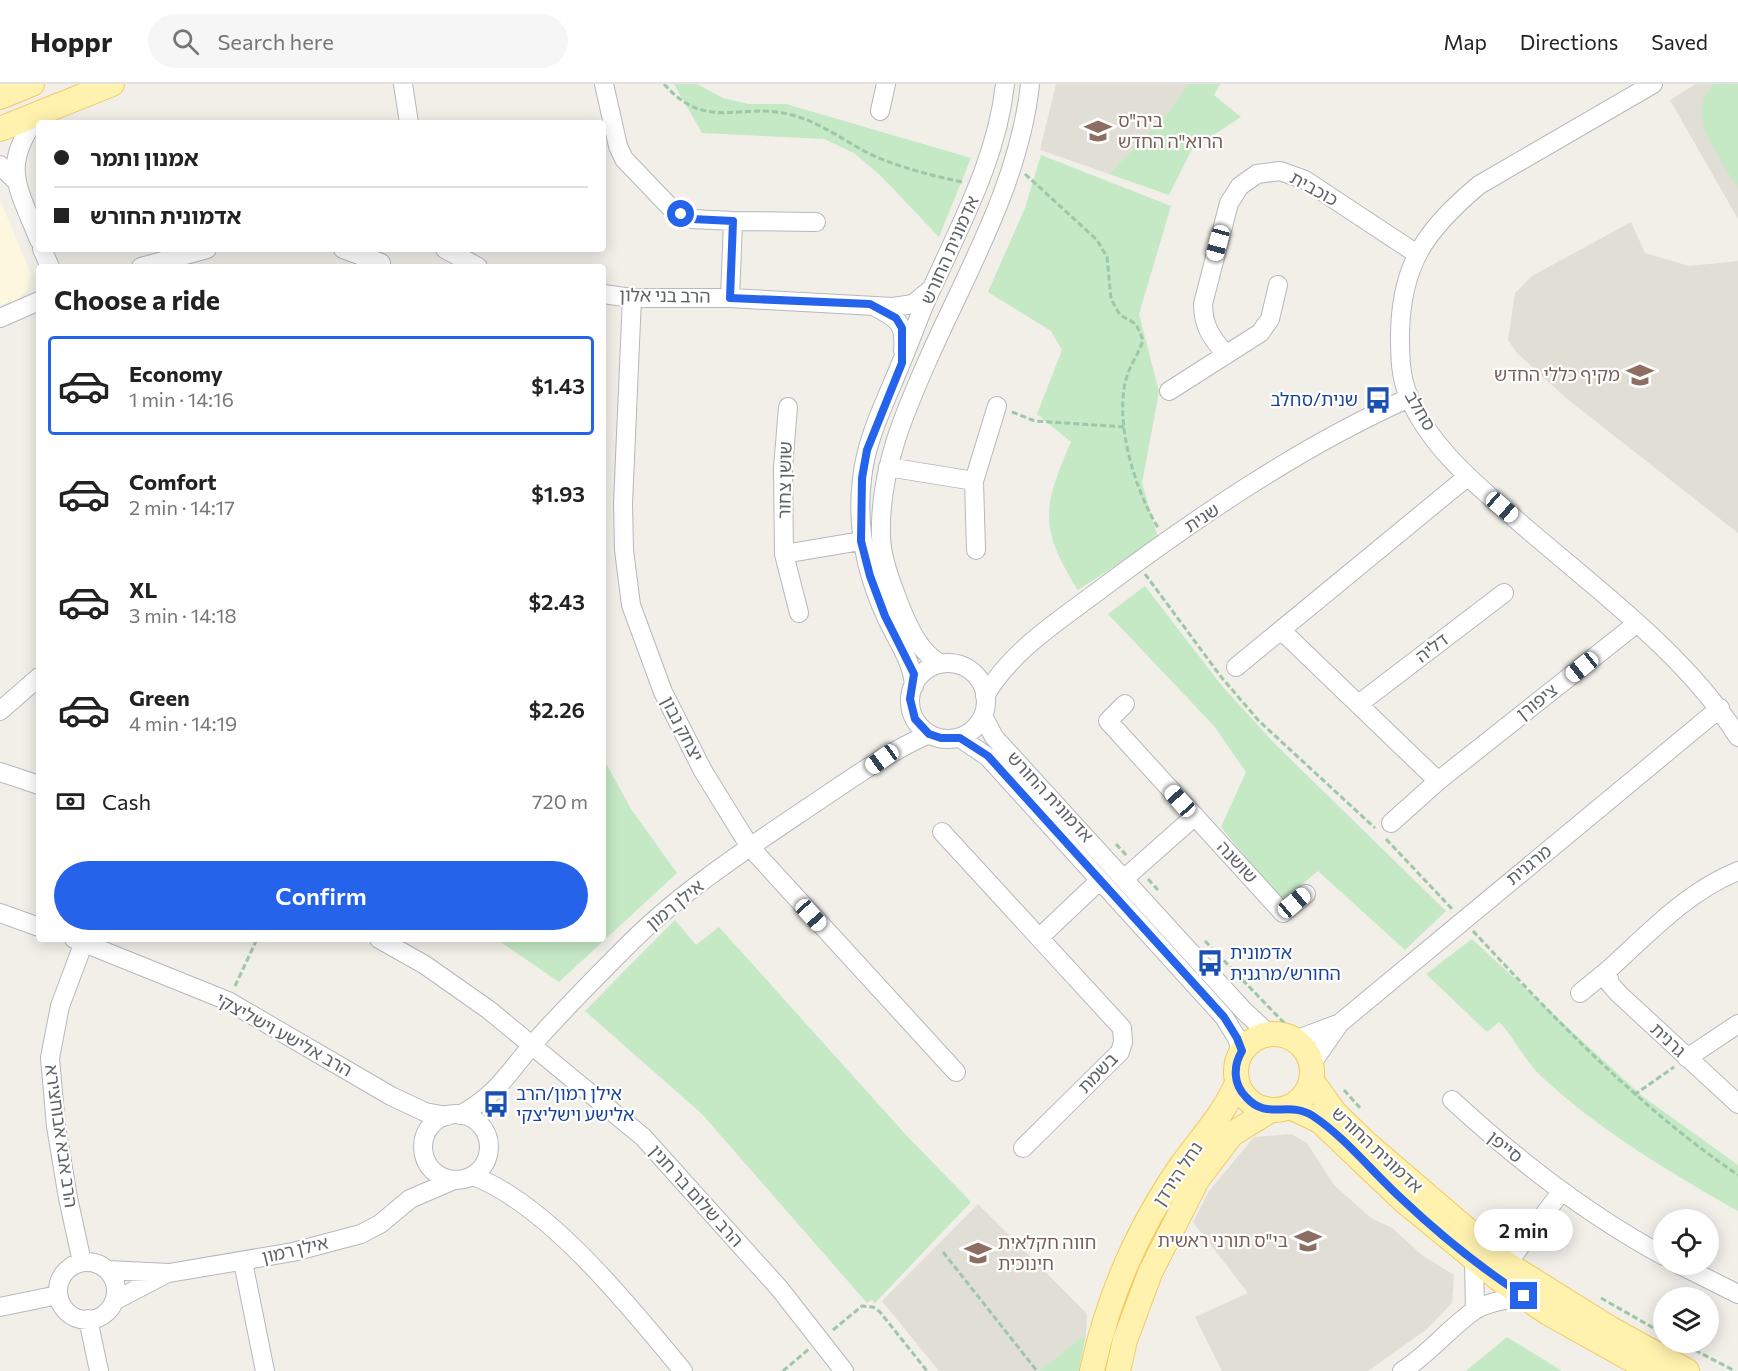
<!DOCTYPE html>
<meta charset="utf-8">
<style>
:root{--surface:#fff;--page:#f6f6f6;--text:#222;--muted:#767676;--line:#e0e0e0;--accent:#2563eb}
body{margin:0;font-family:Commissioner,"Noto Sans Hebrew",sans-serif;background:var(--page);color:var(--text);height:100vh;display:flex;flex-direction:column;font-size:22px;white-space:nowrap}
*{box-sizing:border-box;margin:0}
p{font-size:20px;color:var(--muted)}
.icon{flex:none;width:33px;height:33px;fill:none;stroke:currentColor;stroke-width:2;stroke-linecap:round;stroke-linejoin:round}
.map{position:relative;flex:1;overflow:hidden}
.panel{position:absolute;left:36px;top:180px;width:570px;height:678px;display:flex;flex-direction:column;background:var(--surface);border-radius:6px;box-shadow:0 3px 15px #0003}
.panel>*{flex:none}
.hud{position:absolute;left:36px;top:36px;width:570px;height:132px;border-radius:6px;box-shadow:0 3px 15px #0003;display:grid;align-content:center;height:132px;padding:0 18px;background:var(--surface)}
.buttons{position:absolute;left:1653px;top:1125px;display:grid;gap:12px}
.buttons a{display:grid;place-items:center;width:66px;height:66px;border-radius:50%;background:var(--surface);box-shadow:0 3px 15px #0003;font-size:30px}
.end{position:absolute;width:27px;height:27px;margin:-14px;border:8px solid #2563eb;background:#fff;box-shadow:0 0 0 3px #fff}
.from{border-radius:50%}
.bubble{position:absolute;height:42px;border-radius:21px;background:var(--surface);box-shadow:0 3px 15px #0003;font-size:20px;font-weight:600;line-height:42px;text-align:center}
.car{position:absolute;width:18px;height:36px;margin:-18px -9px;border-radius:8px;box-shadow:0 0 4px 2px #0007;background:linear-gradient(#fff 24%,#345 0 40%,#fff 0 76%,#345 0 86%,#fff 0)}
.hud b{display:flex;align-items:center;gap:21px;height:57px;font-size:22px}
.hud b+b{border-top:2px solid var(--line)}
.hud i{width:15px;height:15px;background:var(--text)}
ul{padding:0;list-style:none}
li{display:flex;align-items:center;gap:18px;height:99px;margin:0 12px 9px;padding:0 6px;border:3px solid transparent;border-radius:6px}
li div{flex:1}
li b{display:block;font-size:22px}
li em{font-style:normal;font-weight:600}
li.current{border-color:var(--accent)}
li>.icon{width:54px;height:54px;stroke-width:1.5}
h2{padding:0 18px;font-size:27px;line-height:72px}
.pay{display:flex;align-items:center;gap:15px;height:66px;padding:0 18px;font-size:22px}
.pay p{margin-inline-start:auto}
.action{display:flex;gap:12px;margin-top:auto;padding:12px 18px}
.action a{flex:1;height:69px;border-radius:36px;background:var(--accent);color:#fff;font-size:24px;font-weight:600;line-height:69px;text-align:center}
header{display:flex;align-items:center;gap:36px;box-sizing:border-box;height:84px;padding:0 30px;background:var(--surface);border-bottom:2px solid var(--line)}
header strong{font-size:28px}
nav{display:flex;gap:33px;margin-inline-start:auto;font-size:21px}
.search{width:420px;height:54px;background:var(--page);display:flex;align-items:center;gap:15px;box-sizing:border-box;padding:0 21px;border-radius:33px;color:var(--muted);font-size:22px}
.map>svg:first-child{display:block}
</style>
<header>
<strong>Hoppr</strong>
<div class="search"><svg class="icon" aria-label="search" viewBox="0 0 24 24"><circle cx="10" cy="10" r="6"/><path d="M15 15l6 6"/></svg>Search here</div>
<nav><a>Map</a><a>Directions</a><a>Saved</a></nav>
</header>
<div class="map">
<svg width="1738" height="1287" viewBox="0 0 1738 1287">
<rect width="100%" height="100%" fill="#f1efe8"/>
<path fill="#fef7e0" d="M0,116L31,190L28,206L15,217L0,221Z"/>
<path fill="#e1ded6" d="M1056,0H1188L1169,28L1109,90L1040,66Z
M1696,0H1738V135L1670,16Z
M1631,138L1645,169L1689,182L1738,177V449L1566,314L1517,269L1508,256L1515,209L1532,192Z
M1291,1050L1307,1059L1334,1101L1371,1134L1392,1144L1422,1171L1454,1191L1452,1219L1427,1245L1368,1287H1222L1195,1233L1248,1209L1193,1138L1209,1107L1254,1053Z
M978,1120L1087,1230L1086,1250L1039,1287H939L882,1217Z"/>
<path fill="#c5e8c5" d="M674,0H697L723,14L748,20H786L971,74L939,153L881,92L854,69L824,55L702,49Z
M1188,0H1220L1214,11L1241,33L1192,65L1169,111L1109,90L1169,28Z
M1715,0H1738V104C1721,75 1681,30 1715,0Z
M1041,71L1171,122L1139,230L1159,308L1142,399L1158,454L1078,506C1039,444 1042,424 1071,358L1037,330L1062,266L1051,247L988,208L1025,124Z
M1145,502L1222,602L1276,661L1446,827L1405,866L1318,787L1281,818L1221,743L1246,688L1214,642L1108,530Z
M603,674L631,725L677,789L559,898L496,855H603Z
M675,836L696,861L719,843L907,1052L971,1118L875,1219L872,1216L867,1219L702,1030L585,927Z
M1472,855L1642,1012L1738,1081V1127C1669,1088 1599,1046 1541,992C1524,976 1515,954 1499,938L1487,948L1426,890Z
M1086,1250L1079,1287H1039Z
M1507,1253L1562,1287H1466Z"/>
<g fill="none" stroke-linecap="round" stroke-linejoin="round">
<defs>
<path id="minor" d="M403,0L409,39
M604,0L618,62L624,75L669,122L681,130L692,135L733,137L816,138
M1653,0L1479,101C1427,145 1401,179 1400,250C1400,272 1400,293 1409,313C1429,361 1474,399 1512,432C1588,499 1684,567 1738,653
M880,27L886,0
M0,81L15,96
M39,156C17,101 0,82 39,30
M42,165L50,183
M343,165L381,179
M445,165L478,183
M141,183L207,165
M603,210L632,214H730L893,223L913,220L930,206
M632,214L623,419L624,466L631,521L663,608L703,687L750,763L956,988
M730,214L733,137
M877,224C900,236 905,241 903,267
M0,234L39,217
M1226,271C1212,254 1203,243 1203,220L1229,119L1240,102L1257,90L1280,87L1305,96L1417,170
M1169,307L1260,249L1270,235L1278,201
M788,323L783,384L784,470L799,529
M888,383L974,397
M976,466L974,397L997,322
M784,470L861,457
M1282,547L1438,697
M910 617a38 38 0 1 1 76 0a38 38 0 1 1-76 0Z
M941,580C920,569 909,544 900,522C892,500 882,477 881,453C879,387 904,329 930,271C969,184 1020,96 1030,0
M1236,583L1467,393
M914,602C913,579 897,556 887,535C866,490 856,444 862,395C866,354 886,317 901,279C912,254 920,228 932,204C962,137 997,74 1005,0
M985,612C1010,568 1057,538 1097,508C1193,436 1299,363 1409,314
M1360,619L1504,509
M1125,620L1108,637L1283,829L1306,810
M0,627L39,593
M983,632L994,653L1245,928L1268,949
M960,654L988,673L1224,933L1237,954L1241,967
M0,688L39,701
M1391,739L1438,697L1636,540
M942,748L1122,944L1123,958L1120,968L1023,1064
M1738,787C1686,808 1648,850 1607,887L1610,900L1619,910L1738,1020
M1125,794L1195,732
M0,829L39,843
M1040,853L1099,797
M74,855L228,917L391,1012L425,1028L447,1032
M379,855L425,881L489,926L643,1053L779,1204L844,1287
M1580,909L1607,887
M1295,956L1340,939
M1687,974L1738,940
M1312,979L1340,939L1720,624
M1452,1016C1517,1076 1586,1130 1664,1172
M423 1063a33 33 0 1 1 66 0a33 33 0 1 1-66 0Z
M460,1031C498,1010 507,990 534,959C563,926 594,895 625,864C679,809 745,766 809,723C848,697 886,669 929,650
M473,1092C548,1120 632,1225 683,1287
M1474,1177L1475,1226
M82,1178L68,1114L56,1042L50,974L60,922L84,858
M243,1178L265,1287
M58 1207a29 29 0 1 1 58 0a29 29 0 1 1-58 0Z
M1507,1180L1561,1108
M1678,1180L1738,1210
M107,1186L169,1189L293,1168L361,1150L380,1140L410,1115L454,1096
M114,1217L164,1191
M0,1223L58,1211
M88,1235L99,1287
M1402,1287C1429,1270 1449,1244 1475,1226C1489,1217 1508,1216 1524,1212"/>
<path id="major" d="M0,13L32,0
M0,45L112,0
M1236 988a38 38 0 1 1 76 0a38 38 0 1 1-76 0Z
M1312,997L1335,1029L1366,1059L1507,1180L1611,1245L1687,1287
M1290,1023L1320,1037L1404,1117L1499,1195L1548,1229L1652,1287
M1092,1287C1108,1213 1138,1144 1181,1082C1201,1054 1224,1030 1237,999
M1118,1287L1125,1256L1150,1189L1197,1096L1232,1050L1271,1026"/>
</defs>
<use href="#minor" stroke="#b5b8bc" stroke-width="20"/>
<use href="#major" stroke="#f2c960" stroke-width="26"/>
<path stroke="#9cc7a9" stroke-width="3" stroke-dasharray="6 3" stroke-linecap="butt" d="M664,0C707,49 740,17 792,31C820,38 844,57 870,70C900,84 930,91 962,98
M1025,90L1097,156L1107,173L1111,215L1120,231L1136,240L1143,256C1139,269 1132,278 1128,289C1112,333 1135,408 1159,445
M1012,328L1035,337L1125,343
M1145,490L1222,594L1259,637L1375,744
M957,574L974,583L980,591
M1386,755L1454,827
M1116,760L1128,773
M1148,795L1158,806
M1473,847C1555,935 1638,1023 1738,1091
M1205,857L1288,943
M235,902L257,855
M1344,1006L1362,1026
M1634,1011L1674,983
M943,1168L1037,1287
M1601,1214L1664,1250
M833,1246L862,1222L873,1223L880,1228L927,1287
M1679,1258L1735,1287
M783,1287L809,1265"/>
<use href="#minor" stroke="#fff" stroke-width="18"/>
<use href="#major" stroke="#fff2af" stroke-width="24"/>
</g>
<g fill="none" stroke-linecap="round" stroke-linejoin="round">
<path stroke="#2563eb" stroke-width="8" d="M681,130L692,135L733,137L730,214L870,220L896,234L902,244V279L867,366L862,394L861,457L870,492L885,532L914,590L910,615L915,635L929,650L941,654H960L988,672L1224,933L1237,954L1242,967C1233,982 1233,1000 1246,1013C1267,1037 1288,1016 1313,1032C1346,1054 1373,1089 1403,1116C1440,1151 1481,1184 1524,1212"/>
</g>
<defs>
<symbol id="school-bare" viewBox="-9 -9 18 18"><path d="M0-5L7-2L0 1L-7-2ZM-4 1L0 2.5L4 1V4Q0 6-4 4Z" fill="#8d6e63" stroke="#fff" stroke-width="2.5" paint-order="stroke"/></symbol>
<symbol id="bus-bare" viewBox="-9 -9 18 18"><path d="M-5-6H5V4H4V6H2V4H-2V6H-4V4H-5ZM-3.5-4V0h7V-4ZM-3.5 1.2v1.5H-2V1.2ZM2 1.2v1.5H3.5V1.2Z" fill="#1a4fb4" stroke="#fff" stroke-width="2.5" paint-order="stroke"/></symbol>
</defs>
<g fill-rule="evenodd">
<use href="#school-bare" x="1079" y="28" width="38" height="38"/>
<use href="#school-bare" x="1621" y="272" width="38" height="38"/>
<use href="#bus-bare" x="1359" y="297" width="38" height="38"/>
<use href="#bus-bare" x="1191" y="860" width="38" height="38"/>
<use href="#bus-bare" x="477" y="1001" width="38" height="38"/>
<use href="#school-bare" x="1289" y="1138" width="38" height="38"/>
<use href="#school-bare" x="959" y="1150" width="38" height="38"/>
</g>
<g text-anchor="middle" stroke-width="4.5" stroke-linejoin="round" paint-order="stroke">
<g font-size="18" fill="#785e54" stroke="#fff" text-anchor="start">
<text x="1118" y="43">ביה"ס<tspan x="1118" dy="21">הרוא"ה החדש</tspan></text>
<text x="1620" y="297" text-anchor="end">מקיף כללי החדש</text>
<text x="1288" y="1163" text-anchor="end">בי"ס תורני ראשית</text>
<text x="998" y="1165">חווה חקלאית<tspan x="998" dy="21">חינוכית</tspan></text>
</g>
<g font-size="18" fill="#5f6368" stroke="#fff">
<text transform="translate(1314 105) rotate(29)" y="6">כוכבית</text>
<text transform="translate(950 166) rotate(-66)" y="6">אדמונית החורש</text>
<text transform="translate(665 212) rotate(1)" y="6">הרב בני אלון</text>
<text transform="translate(1420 327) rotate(60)" y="6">סחלב</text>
<text transform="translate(785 396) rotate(-89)" y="6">שושן צחור</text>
<text transform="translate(1202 434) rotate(-33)" y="6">שנית</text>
<text transform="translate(1432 564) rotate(-37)" y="6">דליה</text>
<text transform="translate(1537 618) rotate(-38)" y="6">ציפורן</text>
<text transform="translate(682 645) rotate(63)" y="6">יצחק נבון</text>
<text transform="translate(1050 713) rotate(47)" y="6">אדמונית החורש</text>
<text transform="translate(1237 778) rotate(47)" y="6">שושנה</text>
<text transform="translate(1529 781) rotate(-39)" y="6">מרגנית</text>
<text transform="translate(675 821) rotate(-39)" y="6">אילן רמון</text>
<text transform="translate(284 951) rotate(29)" y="6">הרב אלישע וישליצקי</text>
<text transform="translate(1668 956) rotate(43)" y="6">גרנית</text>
<text transform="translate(1098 989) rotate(-46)" y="6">בשמת</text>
<text transform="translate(61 1052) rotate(82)" y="6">הרב אבא אבוחצירא</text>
<text transform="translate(1505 1063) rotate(39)" y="6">סייפן</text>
<text transform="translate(1377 1066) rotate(43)" y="6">אדמונית החורש</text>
<text transform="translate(1178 1090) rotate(-56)" y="6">נחל הירדן</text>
<text transform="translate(696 1112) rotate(48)" y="6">הרב שלום בר חנין</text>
<text transform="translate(295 1166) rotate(-13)" y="6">אילן רמון</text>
</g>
<g font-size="18" fill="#164399" stroke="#fff" text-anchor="start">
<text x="1358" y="322" text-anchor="end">שנית/סחלב</text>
<text x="1230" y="875">אדמונית<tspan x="1230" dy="21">החורש/מרגנית</tspan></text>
<text x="516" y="1016">אילן רמון/הרב<tspan x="516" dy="21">אלישע וישליצקי</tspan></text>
</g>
</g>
</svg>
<div class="buttons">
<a><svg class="icon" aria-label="locate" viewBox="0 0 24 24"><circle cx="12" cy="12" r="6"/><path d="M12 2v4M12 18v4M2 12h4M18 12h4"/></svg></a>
<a><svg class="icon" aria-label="layers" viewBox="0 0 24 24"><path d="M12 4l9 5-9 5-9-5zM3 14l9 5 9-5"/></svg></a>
</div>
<i class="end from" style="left:681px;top:130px"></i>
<i class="end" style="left:1524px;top:1212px"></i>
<div class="bubble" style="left:1474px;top:1125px;width:99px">2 min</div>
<i class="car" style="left:1218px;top:159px;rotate:195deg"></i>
<i class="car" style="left:1502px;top:423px;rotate:131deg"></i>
<i class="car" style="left:1582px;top:583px;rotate:231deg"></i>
<i class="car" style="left:882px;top:675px;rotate:234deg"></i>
<i class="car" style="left:1180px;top:717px;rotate:318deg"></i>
<i class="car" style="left:1294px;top:819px;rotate:50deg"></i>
<i class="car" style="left:811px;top:831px;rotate:138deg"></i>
<div class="hud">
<b><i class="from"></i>אמנון ותמר</b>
<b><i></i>אדמונית החורש</b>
</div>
<section class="panel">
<h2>Choose a ride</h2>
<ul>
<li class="current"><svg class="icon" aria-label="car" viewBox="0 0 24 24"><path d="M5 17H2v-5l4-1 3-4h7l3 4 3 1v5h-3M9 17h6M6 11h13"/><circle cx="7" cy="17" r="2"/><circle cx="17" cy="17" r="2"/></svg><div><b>Economy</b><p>1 min · 14:16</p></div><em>$1.43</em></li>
<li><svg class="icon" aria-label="car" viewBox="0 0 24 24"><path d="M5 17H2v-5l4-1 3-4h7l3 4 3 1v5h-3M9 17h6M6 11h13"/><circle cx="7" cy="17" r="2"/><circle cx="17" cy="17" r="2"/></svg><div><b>Comfort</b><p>2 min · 14:17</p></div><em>$1.93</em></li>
<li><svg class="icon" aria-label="car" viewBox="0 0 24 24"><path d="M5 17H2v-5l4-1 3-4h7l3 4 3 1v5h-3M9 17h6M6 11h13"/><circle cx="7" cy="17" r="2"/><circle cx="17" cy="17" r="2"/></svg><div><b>XL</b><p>3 min · 14:18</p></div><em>$2.43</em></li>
<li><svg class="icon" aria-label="car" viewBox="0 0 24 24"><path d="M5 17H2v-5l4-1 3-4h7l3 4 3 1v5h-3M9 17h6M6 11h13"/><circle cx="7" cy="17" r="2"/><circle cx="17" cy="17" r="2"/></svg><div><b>Green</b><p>4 min · 14:19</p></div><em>$2.26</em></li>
</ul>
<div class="pay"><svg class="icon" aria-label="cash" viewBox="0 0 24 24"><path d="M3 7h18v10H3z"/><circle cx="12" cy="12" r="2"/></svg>Cash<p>720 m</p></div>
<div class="action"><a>Confirm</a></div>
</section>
</div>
